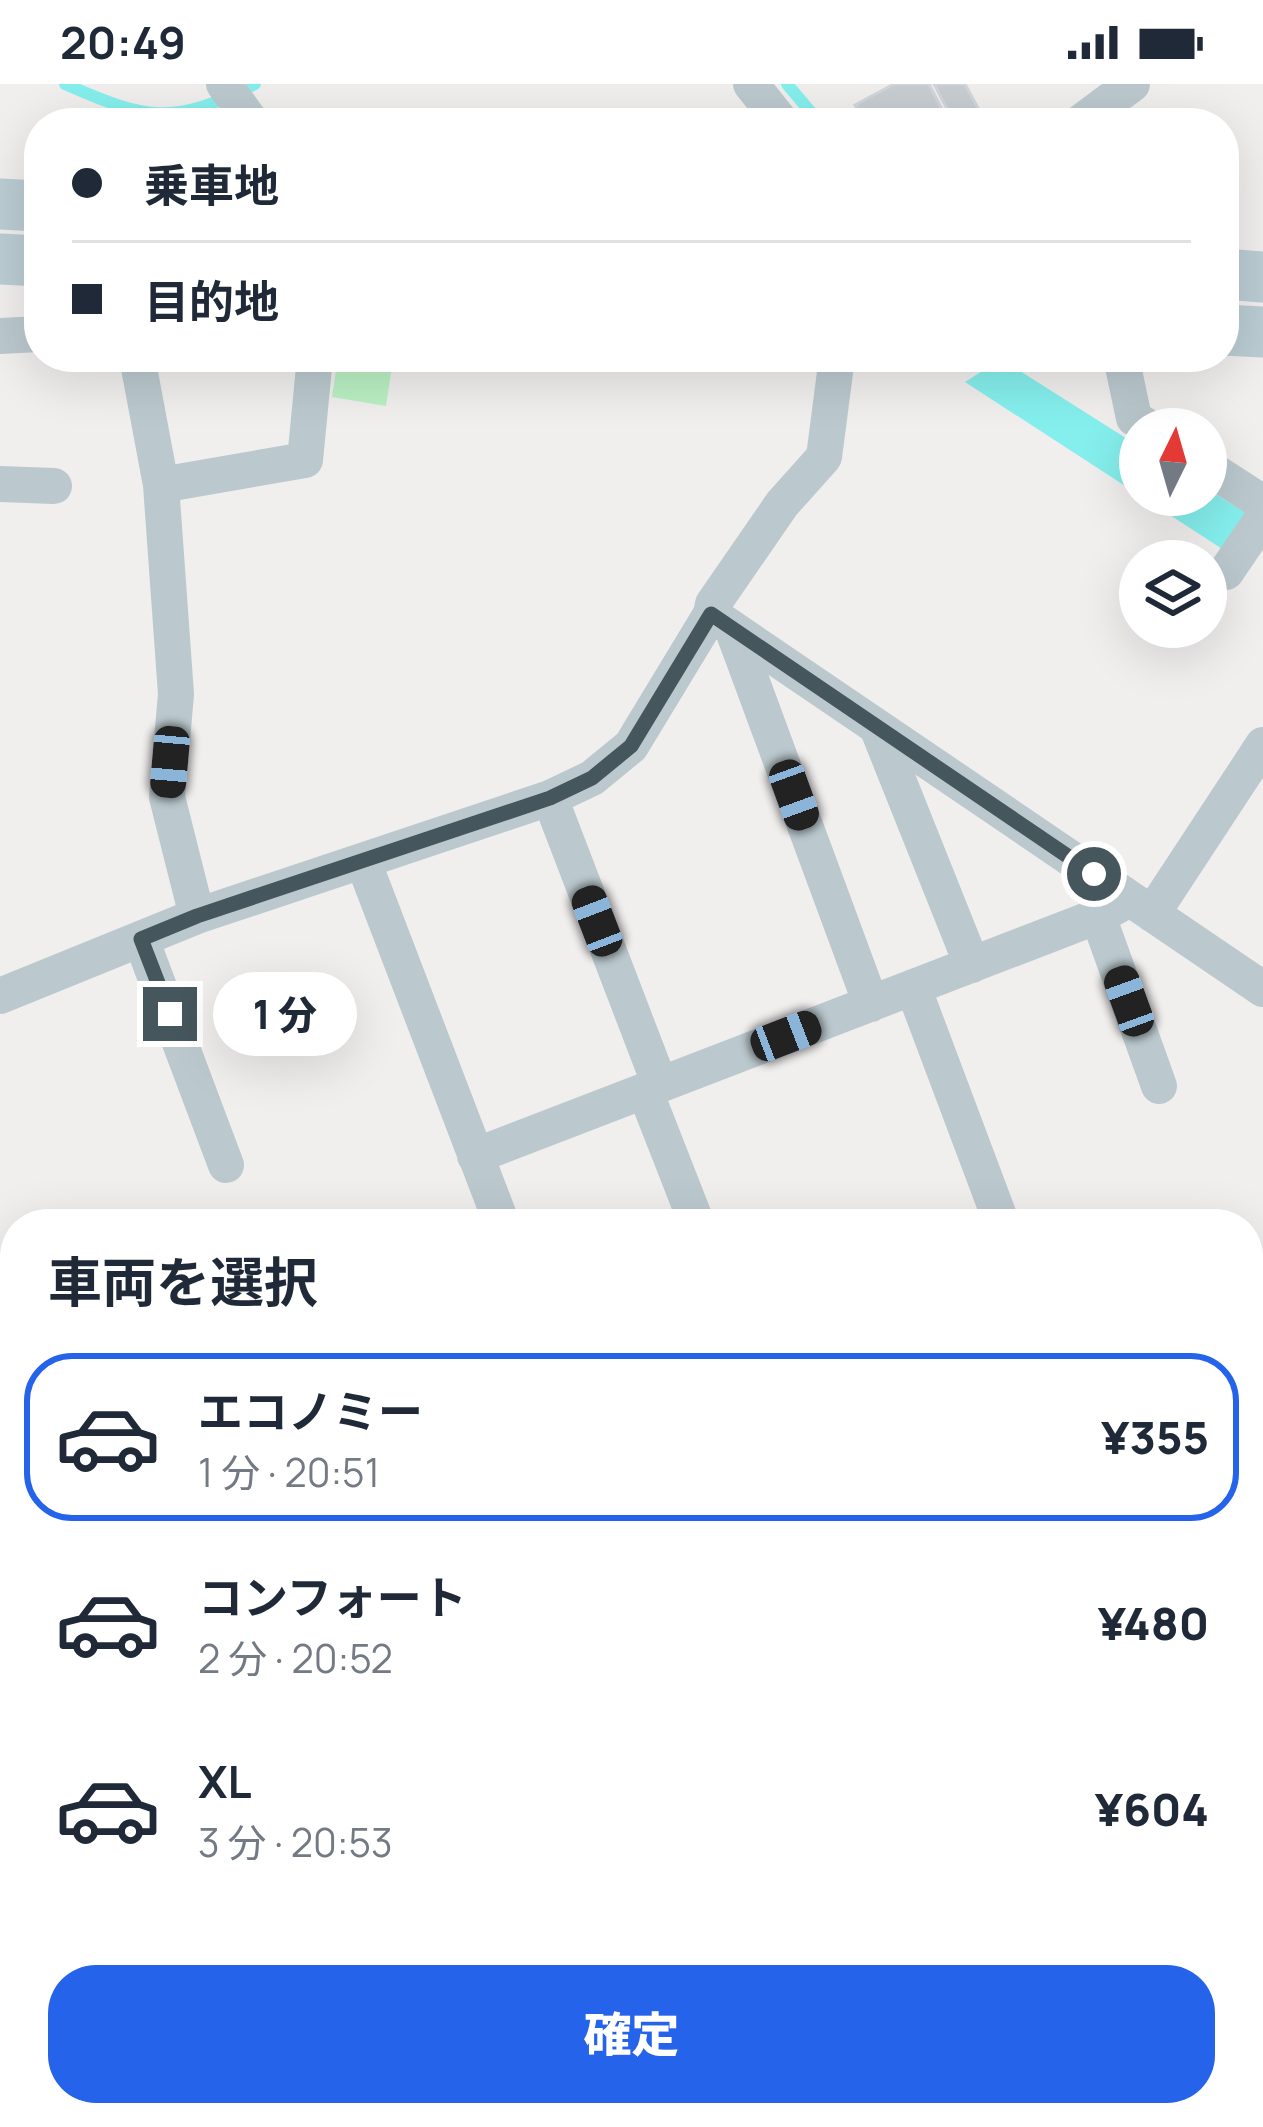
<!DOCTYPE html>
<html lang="ja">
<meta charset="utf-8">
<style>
:root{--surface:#fff;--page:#f2f2f3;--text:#1f2937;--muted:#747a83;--line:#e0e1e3;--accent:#2563eb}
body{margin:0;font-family:Manrope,"Noto Sans JP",sans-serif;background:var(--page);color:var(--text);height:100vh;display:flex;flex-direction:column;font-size:45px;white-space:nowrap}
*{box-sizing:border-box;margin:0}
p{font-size:39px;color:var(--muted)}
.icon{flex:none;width:66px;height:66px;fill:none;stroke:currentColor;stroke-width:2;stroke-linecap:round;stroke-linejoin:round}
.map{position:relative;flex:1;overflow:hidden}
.panel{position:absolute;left:0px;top:1125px;width:1263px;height:918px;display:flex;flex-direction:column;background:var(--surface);border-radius:48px 48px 0 0;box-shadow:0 12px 48px #0002}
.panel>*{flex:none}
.guide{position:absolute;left:24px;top:24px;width:1215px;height:264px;border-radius:48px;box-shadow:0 12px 48px #0002;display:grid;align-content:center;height:264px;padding:0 48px;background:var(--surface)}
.needle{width:78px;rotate:5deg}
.tools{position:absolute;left:1119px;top:324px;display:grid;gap:24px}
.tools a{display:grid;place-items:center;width:108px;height:108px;border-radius:50%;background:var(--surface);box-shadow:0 12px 48px #0002;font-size:60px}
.end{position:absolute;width:54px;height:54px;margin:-27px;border:15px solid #45565c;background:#fff;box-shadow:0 0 0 6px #fff}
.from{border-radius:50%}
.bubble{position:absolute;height:84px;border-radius:42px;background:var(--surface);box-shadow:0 12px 48px #0002;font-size:39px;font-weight:800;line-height:84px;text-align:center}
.car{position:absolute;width:36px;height:72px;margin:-36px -18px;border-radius:15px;box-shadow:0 0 9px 3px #0007;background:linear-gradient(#222 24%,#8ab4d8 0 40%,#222 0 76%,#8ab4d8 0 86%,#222 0)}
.guide b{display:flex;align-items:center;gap:42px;height:114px;font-size:45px}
.guide b+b{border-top:3px solid var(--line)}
.guide i{width:30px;height:30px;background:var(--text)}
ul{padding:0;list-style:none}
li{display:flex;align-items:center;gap:36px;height:168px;margin:0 24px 18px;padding:0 24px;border:6px solid transparent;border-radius:48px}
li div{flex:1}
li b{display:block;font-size:45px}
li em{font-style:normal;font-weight:800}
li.active{border-color:var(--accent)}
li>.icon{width:108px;height:108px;stroke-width:1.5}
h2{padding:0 48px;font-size:54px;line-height:144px}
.cta{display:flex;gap:24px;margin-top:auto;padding:24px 48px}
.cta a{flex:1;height:138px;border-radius:48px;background:var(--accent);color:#fff;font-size:48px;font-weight:800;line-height:138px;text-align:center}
.status{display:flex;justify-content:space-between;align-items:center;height:84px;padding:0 60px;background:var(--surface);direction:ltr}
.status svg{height:33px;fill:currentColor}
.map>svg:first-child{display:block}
</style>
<div class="status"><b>20:49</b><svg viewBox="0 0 49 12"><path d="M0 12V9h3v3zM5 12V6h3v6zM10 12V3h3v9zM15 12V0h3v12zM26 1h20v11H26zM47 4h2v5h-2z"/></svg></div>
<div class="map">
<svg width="1263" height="2043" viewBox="0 0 1263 2043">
<rect width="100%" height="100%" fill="#f1eeee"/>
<path fill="#baf0c3" d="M338,273L393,275L386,322L332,313Z"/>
<path fill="#85efed" d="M1001,275L1140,363V411H1206V404L1254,434L1230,470L965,298Z"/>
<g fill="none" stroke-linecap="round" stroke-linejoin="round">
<path stroke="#85efed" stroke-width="12" d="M65,0C147,36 173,42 255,0
M787,0L820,39"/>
</g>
<path fill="#c7cdd1" stroke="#d2d6da" stroke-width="3" d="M894,0H929L949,39H865L855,21Z
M934,0H965L979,26L954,38Z"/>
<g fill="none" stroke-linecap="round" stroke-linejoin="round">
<path stroke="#bbc9ce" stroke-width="36" d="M224,0L252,39
M751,0L782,39
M1080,39L1132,0
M0,252L39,250
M137,273L161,401L176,610L167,713L197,832
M1121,273L1134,334L1151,345
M1206,382L1263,419
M0,400L54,402
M161,401L305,376L315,273
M1226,488L1263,434
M711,530L1263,905
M732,544L871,920
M877,643L972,881
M550,714L660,1001
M363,777L502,1140
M1152,830L1263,661
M1098,832L1159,1002
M141,855L226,1081
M913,903L1002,1140
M0,912L197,832L550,714L592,694L631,662L711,530L713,520L782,420L824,373L837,273
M645,1007L697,1140
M475,1072L1098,832L1130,815
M1248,1232L1263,1212
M1248,1398L1263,1409
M0,1636L15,1677
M0,1943L15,1936
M99,2028L106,2043
M342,2028L344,2043
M858,2028L879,2043
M533,2043L545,2028"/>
<path stroke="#bbccd3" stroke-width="51" d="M0,120L39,122
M0,175L39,177
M1224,190L1263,193
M1224,246L1263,248"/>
</g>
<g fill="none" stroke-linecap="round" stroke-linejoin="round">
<path stroke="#45565c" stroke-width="15" d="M170,930L141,855L197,832L550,714L592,694L631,662L711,530L1094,790"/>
</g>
</svg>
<div class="tools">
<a><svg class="needle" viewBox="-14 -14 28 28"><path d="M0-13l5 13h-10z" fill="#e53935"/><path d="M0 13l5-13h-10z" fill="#747a83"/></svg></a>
<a><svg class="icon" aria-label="layers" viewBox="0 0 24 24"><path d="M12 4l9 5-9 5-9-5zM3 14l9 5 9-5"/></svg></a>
</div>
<i class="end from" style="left:1094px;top:790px"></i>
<i class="end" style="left:170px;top:930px"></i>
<div class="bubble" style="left:213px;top:888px;width:144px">1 分</div>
<i class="car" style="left:170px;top:678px;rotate:185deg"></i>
<i class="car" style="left:794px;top:711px;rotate:160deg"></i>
<i class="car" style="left:597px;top:837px;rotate:339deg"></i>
<i class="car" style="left:1129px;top:917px;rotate:340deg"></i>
<i class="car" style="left:786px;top:952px;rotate:69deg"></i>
<div class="guide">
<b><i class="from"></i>乗車地</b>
<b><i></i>目的地</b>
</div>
<section class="panel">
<h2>車両を選択</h2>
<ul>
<li class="active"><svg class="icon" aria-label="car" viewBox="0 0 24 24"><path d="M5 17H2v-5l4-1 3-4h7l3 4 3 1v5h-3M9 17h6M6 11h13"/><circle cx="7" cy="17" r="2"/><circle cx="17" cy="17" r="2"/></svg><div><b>エコノミー</b><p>1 分 · 20:51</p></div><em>¥355</em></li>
<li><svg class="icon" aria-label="car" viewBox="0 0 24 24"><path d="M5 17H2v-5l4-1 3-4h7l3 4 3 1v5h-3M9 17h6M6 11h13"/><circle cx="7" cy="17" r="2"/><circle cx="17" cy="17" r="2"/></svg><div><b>コンフォート</b><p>2 分 · 20:52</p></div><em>¥480</em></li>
<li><svg class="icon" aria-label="car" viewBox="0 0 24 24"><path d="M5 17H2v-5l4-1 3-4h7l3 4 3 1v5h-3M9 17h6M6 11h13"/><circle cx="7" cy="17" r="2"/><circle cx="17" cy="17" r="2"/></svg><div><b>XL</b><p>3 分 · 20:53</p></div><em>¥604</em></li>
</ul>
<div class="cta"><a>確定</a></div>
</section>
</div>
